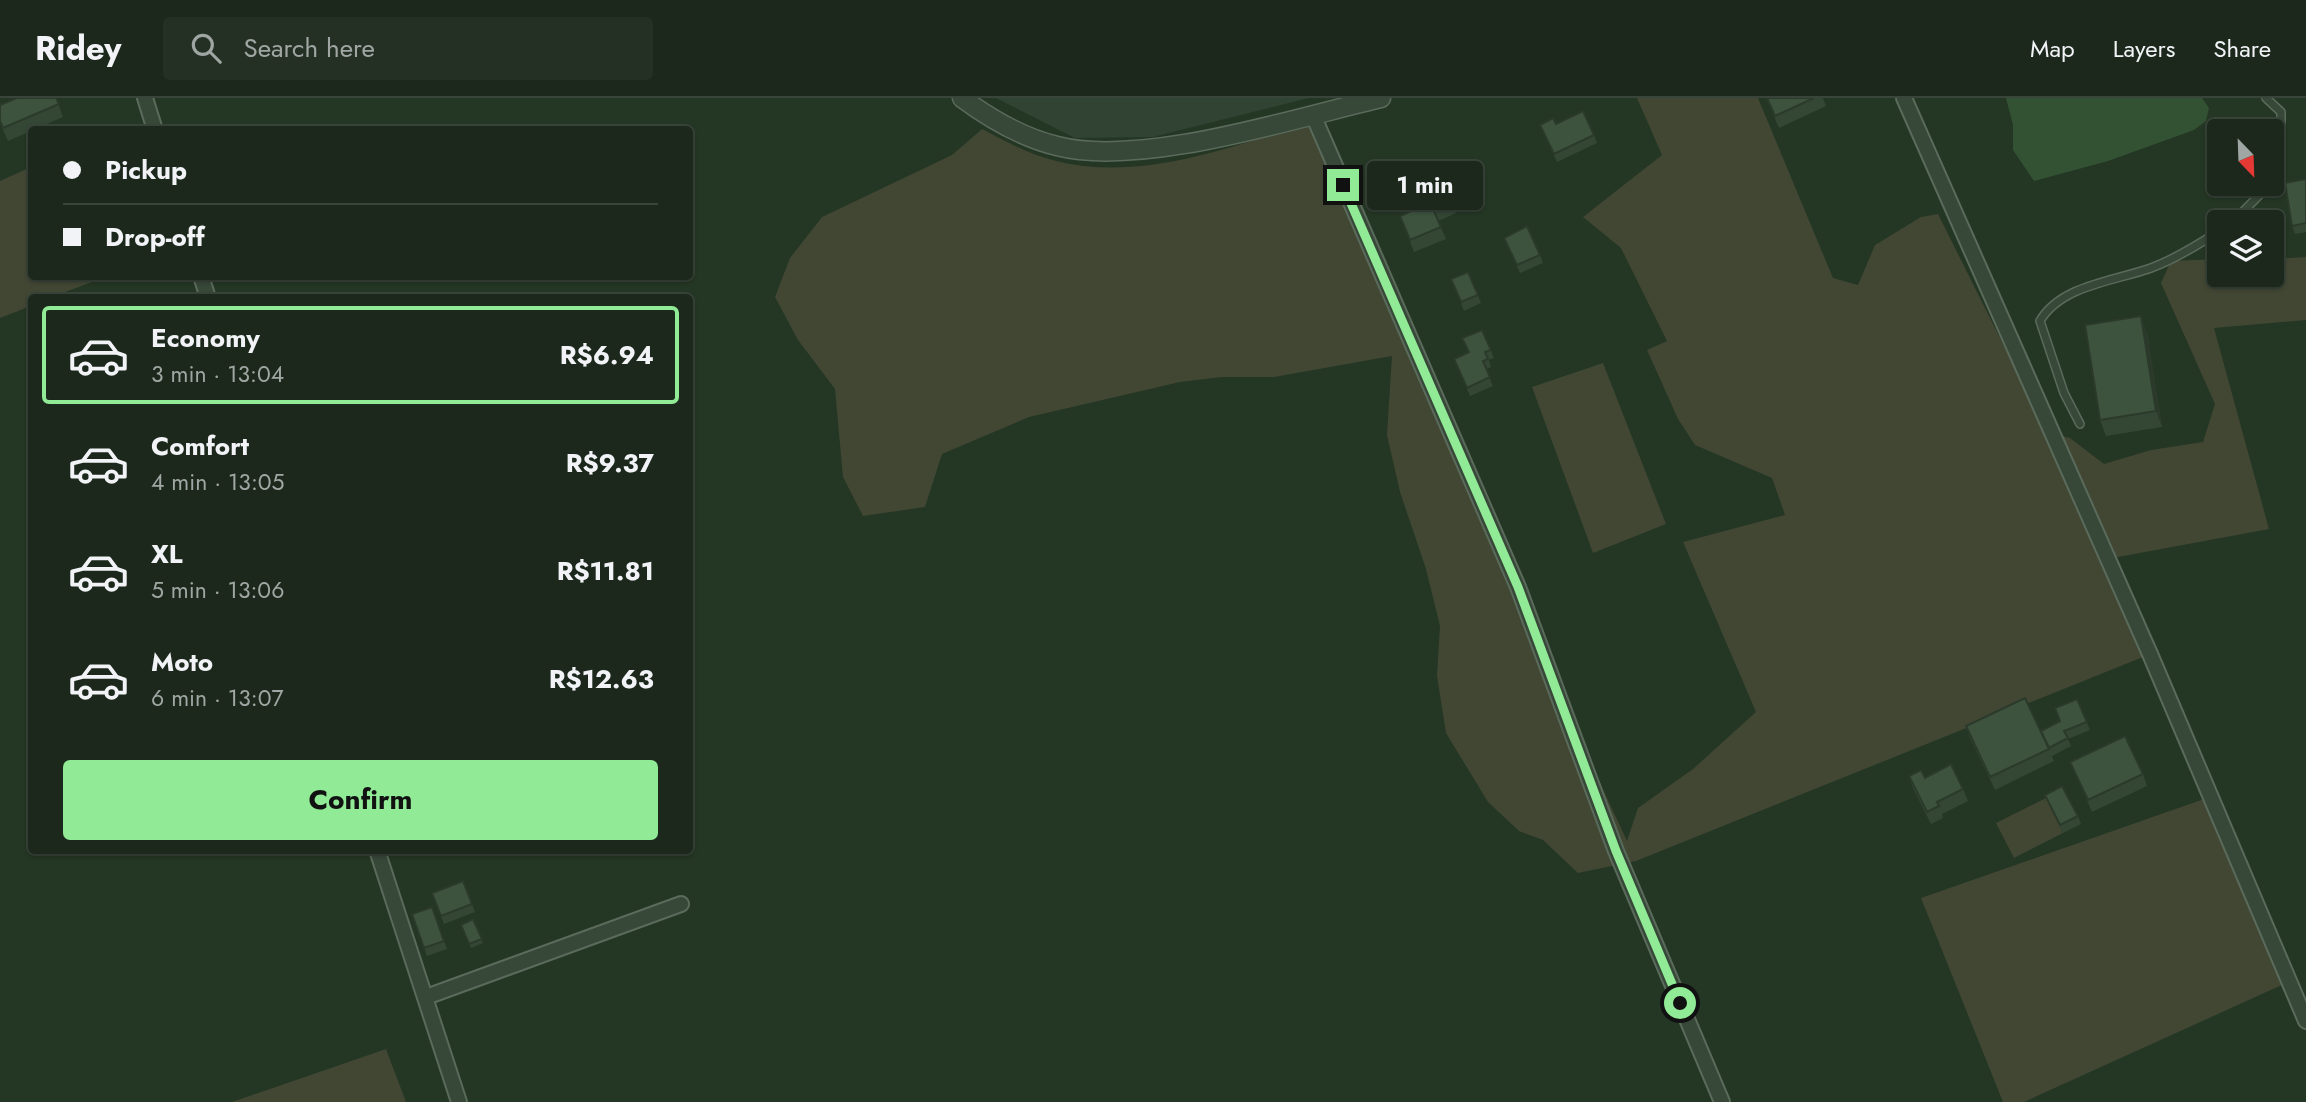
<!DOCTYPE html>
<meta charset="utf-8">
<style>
:root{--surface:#1b281b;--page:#243024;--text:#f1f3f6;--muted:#a0a6a3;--line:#39443a;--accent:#90ea96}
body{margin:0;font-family:Jost,sans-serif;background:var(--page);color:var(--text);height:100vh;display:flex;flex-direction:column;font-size:26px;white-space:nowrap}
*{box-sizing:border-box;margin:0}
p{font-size:23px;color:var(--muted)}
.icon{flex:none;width:38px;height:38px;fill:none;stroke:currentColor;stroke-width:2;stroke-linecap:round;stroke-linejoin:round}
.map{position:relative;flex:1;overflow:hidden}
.panel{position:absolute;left:28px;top:196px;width:665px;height:560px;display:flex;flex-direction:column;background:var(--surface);border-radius:7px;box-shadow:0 2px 5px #0004,0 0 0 2px var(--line)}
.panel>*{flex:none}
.hud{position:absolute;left:28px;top:28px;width:665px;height:154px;border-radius:7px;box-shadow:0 2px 5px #0004,0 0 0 2px var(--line);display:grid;align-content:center;height:154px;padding:0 35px;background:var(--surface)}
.needle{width:46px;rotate:157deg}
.buttons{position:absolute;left:2207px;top:21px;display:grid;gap:14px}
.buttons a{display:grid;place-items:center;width:77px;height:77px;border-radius:7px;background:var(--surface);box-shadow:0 2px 5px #0004,0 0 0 2px var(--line);font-size:35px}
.end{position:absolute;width:32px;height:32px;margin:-16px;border:9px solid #90ea96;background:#111;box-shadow:0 0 0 4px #111}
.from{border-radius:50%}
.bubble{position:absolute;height:49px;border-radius:7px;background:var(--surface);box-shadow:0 2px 5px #0004,0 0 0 2px var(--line);font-size:23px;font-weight:700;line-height:49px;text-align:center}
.hud b{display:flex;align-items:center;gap:24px;height:66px;font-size:26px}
.hud b+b{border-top:2px solid var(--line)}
.hud i{width:18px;height:18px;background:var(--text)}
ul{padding:12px 0 0;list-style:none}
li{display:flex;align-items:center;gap:21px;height:98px;margin:0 14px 10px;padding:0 21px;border:4px solid transparent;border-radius:7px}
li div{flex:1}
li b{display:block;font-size:26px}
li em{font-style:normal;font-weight:700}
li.selected{border-color:var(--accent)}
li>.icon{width:63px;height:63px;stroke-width:1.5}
.primary-button{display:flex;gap:14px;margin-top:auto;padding:14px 35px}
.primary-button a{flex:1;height:80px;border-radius:7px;background:var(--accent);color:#111;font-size:28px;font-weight:700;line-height:80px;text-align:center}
header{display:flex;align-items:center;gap:42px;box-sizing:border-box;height:98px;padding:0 35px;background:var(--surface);border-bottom:2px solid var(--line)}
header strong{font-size:33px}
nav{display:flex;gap:38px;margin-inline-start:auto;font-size:24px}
.search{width:490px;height:63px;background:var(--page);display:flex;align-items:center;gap:18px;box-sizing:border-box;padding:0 24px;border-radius:7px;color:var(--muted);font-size:26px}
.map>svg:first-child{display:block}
</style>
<header>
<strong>Ridey</strong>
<div class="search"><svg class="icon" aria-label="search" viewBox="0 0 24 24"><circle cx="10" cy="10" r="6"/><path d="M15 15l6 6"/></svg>Search here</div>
<nav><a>Map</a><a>Layers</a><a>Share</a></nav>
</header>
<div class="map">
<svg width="2306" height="1004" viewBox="0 0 2306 1004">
<rect width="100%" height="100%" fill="#243624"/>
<path fill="#314332" d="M996,0H1309L1153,39L1075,40Z"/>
<path fill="#414733" d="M1637,0H1758L1833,180L1858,187L1875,147L1921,119L1938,116L2047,334L2070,340L2104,366L2151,352L2203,344L2215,306L2161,185L2171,163L2219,161V177H2272V161L2306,159V222L2214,230L2269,431L2102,462L2143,559L1636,763L1578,775L1543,742L1519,733L1488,704L1446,635L1437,578L1440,528L1426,471L1400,394L1387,337L1392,258L1274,279H1222L1180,284L1029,319L942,356L925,409L863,418L843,379L835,291L798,242L775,199L790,160L822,119L952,57L982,31C1005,43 1030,57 1056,63C1143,85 1235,47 1317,23L1509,488L1627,743L1638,710L1693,671L1756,614L1683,444L1785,417L1772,380L1695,347L1678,321L1647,252L1667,243L1621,150L1583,119L1662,57Z
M31,69L32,178L105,179L52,199L32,200L31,208L0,220V83Z
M1603,265L1666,426L1593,455L1532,289Z
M2046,700L2063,735L2014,760L1996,725Z
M2204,701L2284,886L2024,1004H2003L1921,800Z
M386,951L406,1004H232Z"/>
<path fill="#335234" d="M2006,0H2202L2209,10L2206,23L2194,32L2108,63L2034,83L2013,52V27Z"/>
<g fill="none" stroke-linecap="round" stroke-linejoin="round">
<defs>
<path id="service" d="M2266,0L2281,14V51L2272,82
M2233,124L2270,86
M2080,326L2064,295L2040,223C2061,187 2115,183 2151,170C2175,161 2198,147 2219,133"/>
<path id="minor" d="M145,0L155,32
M1904,0L2150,556L2306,923
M1313,17L1518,489L1616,753L1722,1004
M201,178L208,200
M377,752L459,1004
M426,899L681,806"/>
<path id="tertiary" d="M962,0C989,20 1024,40 1057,48C1141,70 1295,20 1381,0"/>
</defs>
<use href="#service" stroke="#5a6a5b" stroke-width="10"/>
<use href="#minor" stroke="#5a6a5b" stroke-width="18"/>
<use href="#tertiary" stroke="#5a6a5b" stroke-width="21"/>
<use href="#service" stroke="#374738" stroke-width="7"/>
<use href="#minor" stroke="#374738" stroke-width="14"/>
<use href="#tertiary" stroke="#374738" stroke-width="18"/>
</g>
<path fill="#344735" d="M56,0L63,19L8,43L0,25V7Z
M1766,0H1823L1826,8L1779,30Z
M1556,26L1594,37L1597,45L1557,64L1540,27Z
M2306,81V134L2295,136L2292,128Z
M1414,95L1452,103L1456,115L1438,123L1446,141L1414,154L1400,118L1419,110Z
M1504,140L1540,157L1543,165L1520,175Z
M1451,181L1478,197L1481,205L1464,213Z
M2147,234L2162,329L2106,338L2100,322Z
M1462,240L1491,252L1494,260L1489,262L1491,269L1486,271L1493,288L1470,298L1454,261L1468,254Z
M2077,601L2090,632L2068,641L2071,648L2052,658L2054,663L1995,692L1970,640L1966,628L2041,633L2060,624Z
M2070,664L2143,676L2147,688L2092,714Z
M1909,678L1925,680L1963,691L1968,703L1942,716L1943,720L1931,726L1913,690Z
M2045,697L2078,718L2081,726L2063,735Z
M463,783L475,814L444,826L432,795Z
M432,809L447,851L427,858L412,816Z
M473,821L483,845L471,850L461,827Z"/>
<path fill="#2b3a2b" d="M2141,218L2147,234L2162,329L2156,313Z"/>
<path fill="#3d533e" stroke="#2b3a2b" stroke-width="2" d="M17,0H56L59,6L3,30L0,23V7Z
M1767,0H1814L1775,18Z
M1583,13L1594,37L1554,56L1540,27L1553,20L1556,26Z
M1440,75L1452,103L1433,111L1441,129L1410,142L1400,118L1420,109L1414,95L1420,83Z
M2306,81V125L2292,128L2285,85Z
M1527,128L1540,157L1517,167L1504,140Z
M1468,174L1478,197L1461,204L1451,181Z
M2141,218L2156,313L2100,322L2085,227Z
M1482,232L1491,252L1485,254L1488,261L1483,263L1490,279L1467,290L1454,261L1469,254L1462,240Z
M2025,600L2049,651L1990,679L1966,628Z
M2077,601L2087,624L2064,633L2068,640L2049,650L2041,633L2060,623L2055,610Z
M2125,638L2143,676L2088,702L2070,664Z
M1951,666L1963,691L1937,704L1939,708L1927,714L1909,678L1921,672L1925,680Z
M2062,688L2078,718L2060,727L2045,697Z
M463,783L472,806L441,818L432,795Z
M432,809L444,843L424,850L412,816Z
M473,821L482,841L469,846L461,827Z"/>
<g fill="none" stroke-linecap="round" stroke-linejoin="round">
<path stroke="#90ea96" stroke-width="9" d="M1343,87L1518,489L1616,753L1680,905"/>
</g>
</svg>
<div class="buttons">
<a><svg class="needle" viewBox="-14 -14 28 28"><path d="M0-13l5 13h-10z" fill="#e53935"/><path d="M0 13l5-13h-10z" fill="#a0a6a3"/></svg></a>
<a><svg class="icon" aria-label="layers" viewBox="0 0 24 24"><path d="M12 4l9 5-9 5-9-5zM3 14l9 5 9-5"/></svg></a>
</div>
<i class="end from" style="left:1680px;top:905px"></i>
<i class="end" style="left:1343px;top:87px"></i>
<div class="bubble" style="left:1367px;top:63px;width:116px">1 min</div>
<div class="hud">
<b><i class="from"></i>Pickup</b>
<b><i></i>Drop-off</b>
</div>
<section class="panel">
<ul>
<li class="selected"><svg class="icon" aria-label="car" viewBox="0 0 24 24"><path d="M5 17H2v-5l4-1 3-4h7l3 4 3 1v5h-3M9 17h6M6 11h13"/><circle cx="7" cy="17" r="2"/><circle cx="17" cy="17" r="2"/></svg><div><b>Economy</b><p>3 min · 13:04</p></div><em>R$6.94</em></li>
<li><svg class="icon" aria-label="car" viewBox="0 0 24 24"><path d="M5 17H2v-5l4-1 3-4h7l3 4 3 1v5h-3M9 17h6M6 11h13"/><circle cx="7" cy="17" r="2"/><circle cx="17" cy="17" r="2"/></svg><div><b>Comfort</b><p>4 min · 13:05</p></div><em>R$9.37</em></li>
<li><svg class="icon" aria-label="car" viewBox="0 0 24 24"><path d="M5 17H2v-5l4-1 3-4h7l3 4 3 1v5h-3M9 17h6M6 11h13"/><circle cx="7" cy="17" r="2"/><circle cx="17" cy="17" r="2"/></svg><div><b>XL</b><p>5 min · 13:06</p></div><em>R$11.81</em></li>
<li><svg class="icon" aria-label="car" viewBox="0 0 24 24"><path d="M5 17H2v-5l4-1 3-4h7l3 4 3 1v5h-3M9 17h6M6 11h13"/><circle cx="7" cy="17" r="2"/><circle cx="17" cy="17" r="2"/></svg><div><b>Moto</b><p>6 min · 13:07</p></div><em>R$12.63</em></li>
</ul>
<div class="primary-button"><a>Confirm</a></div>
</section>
</div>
